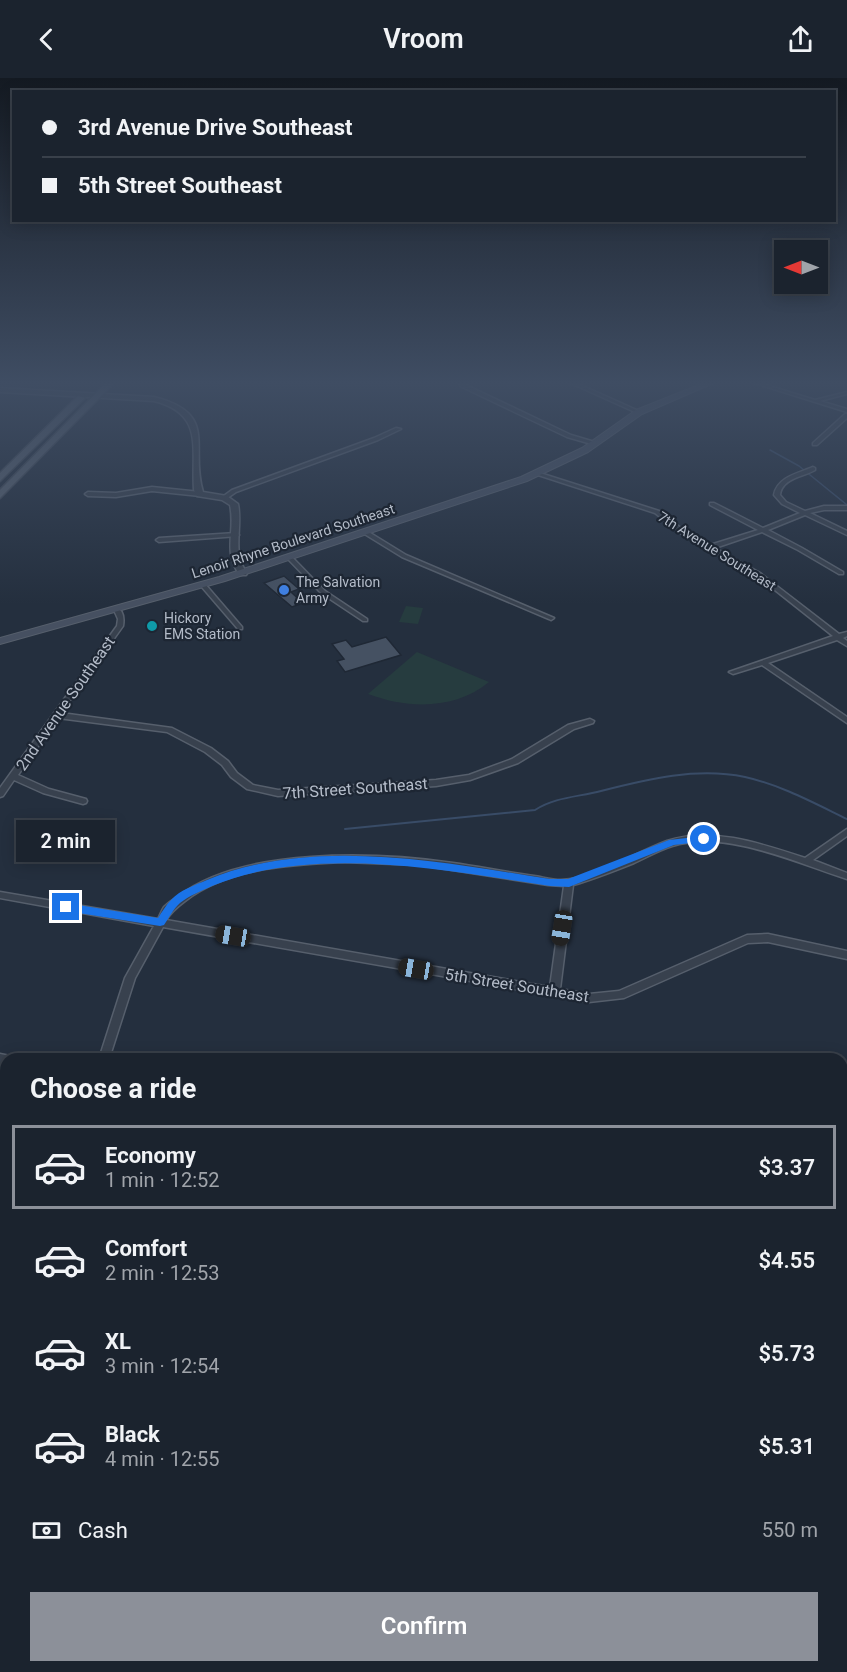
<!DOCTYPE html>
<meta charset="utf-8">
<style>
:root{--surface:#1b232e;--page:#282f3a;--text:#f1f3f6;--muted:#a0a4aa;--line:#39404a;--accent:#8c9099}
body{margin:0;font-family:Roboto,sans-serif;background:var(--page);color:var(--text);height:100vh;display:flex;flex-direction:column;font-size:22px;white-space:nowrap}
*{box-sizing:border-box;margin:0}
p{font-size:20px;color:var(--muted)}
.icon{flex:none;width:33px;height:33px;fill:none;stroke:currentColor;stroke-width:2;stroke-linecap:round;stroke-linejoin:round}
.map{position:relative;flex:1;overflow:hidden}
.drawer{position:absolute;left:0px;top:975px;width:848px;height:620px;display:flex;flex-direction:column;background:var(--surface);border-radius:18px 18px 0 0;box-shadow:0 3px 15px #0003,0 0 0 2px var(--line)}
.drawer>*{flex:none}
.guide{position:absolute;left:12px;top:12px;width:824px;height:132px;border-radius:0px;box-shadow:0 3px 15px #0003,0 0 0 2px var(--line);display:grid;align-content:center;height:132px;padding:0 30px;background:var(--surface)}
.needle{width:39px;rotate:270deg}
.controls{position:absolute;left:774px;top:162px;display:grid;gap:12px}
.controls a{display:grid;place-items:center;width:54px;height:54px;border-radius:0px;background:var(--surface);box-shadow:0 3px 15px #0003,0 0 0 2px var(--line);font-size:30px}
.end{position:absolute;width:27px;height:27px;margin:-14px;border:8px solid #1a73e8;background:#fff;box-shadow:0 0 0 3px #fff}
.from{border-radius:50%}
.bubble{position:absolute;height:42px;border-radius:0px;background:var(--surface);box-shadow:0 3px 15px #0003,0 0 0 2px var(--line);font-size:20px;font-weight:600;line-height:42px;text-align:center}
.car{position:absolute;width:18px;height:36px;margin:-18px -9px;border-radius:8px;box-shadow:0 0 4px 2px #0007;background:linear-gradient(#222 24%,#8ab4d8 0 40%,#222 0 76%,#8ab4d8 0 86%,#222 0)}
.guide b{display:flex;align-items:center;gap:21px;height:57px;font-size:22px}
.guide b+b{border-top:2px solid var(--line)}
.guide i{width:15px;height:15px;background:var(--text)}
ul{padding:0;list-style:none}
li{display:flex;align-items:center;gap:18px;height:84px;margin:0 12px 9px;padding:0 18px;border:3px solid transparent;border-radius:0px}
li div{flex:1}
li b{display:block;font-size:22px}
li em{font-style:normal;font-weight:600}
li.active{border-color:var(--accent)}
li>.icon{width:54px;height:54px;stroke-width:1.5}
h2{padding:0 30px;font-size:27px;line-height:72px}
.pay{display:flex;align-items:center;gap:15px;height:66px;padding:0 30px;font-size:22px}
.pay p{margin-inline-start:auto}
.primary-button{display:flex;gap:12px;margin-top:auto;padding:12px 30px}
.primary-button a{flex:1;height:69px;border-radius:0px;background:var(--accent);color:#fff;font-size:24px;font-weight:600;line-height:69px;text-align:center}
header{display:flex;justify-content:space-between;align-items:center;height:78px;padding:0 30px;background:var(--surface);font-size:27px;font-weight:600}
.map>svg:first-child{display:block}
</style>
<header><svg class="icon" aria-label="back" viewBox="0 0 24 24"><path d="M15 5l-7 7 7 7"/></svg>Vroom<svg class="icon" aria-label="share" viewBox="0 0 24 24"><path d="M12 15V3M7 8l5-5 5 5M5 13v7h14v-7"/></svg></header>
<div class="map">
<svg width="847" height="1594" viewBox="0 0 847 1594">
<rect width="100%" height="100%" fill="#242f3e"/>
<path fill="#263c3f" d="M406,528L423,530L418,546L399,544Z
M417,574L489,604C455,632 408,631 368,616Z"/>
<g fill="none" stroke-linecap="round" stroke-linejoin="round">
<path stroke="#394c67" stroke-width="1.5" d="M770,372L799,388L847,427"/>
<path stroke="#394c67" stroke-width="2" d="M345,751L535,732C555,719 578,719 601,713C648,701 697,689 745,699C781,707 814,725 847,741"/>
<path stroke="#394c67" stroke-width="3" d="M842,1078L847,1080"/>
</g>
<path fill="#455162" stroke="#1f2835" stroke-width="1.5" d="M284,498L299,511L291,514L303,525L292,529L264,505Z
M386,559L401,577L345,594L337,583L344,581L332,566L346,562L352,569Z"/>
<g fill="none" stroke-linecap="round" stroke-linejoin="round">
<defs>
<path id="minor" d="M566,303H572L641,334L637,335Z
M748,303H754L815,322L847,314V316L820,323L847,331V334Z
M460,306H464L571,357L598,365L595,367L567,359L460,308Z
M845,336H847V340L817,367H813V365Z
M396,350L401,351L378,362L236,414L226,421L221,420L232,412L374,360Z
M813,389L815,390V392C803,399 782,400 780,417L786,424L805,433L824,428H847V432H824L810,435L847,453V457L805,437L768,452L802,470L843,494V496H839L798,472L762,454L715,470L760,495L839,556L847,554V558L843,560L847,563V568L837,562L768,585L847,639V645L762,587L733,596L729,594L833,558L756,497L682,456L655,435L535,396L540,395L659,433L686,454L710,467L758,452L710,427V425H714L763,450L800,435L782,426L774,417C777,399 799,395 813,389Z
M152,409L200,414L203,416L200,418L152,413L116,419L88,418L85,416L88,414L116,415Z
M363,453H367L406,477L554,540L551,542L549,541L402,479L363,455Z
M236,455L239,457L238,458L159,464L156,462L159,460Z
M287,478H291L325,513L367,541V543H363L321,515L287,480Z
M203,505L205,506L242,549V551H238L201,508L200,507Z
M117,530C124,533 124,542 123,548L61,635L172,650L211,670L228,683L237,695L253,707L278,712L436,702L469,697L512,681L568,647L590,641L594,643L593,645L574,651L518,685L470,702L436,708L278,718L247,711L231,699L222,687L205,674L167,654L58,640L18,697L49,711L86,721L87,723L86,725L83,726L43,715L14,702L3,718L0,719V710L117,548L118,541L114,532Z
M847,751V758L813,782L847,795V801C797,785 725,751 672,768C659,772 647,779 634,785C614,793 594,801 573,807L560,911L589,916L619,913L747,857L768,856L847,873V881L768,864L748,865L624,920L589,924L163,849L135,900L109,981H99L125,900L154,848L0,820V814L158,841C160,837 162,832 164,829C168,825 174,821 179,818C243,769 376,774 453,785C480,789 506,794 534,798C542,799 551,802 561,802C598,800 632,776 667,763C711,748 762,766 805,780ZM344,784L420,787L548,807L564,808L550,909L166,842C171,834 177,829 185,823C229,789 290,787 344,784Z
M0,976L10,978L11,981H6V986H0Z
M847,996V1006L842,1007V997Z
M842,1106L847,1107V1119L842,1117Z
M0,1263H6V1277H0Z
M842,1312L847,1313V1327L842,1326Z
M227,1588H243L242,1594H226Z
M510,1588H526V1594H510Z
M663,1588H687L689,1594H666Z"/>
<path id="tertiary" d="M0,310L154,319C220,336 189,368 203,414L227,418L238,426C243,450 231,474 247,495L246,497H240C222,474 236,453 230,427L222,422L197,418L194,412C191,370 205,336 154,323L0,314Z"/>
<path id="secondary" d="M709,303H718L642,336L588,374L527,403L225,503L0,566V560L219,499L521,399L582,370L636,332Z"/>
<path id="primary" d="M108,303H116L0,420V412Z
M78,318L85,320L0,403V395Z"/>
</defs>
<use href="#minor" stroke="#565f6c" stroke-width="3"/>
<use href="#tertiary" stroke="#565f6c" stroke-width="3"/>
<use href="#secondary" stroke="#565f6c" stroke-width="2"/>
<use href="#primary" stroke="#414a57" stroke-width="3"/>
<use href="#minor" fill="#38414e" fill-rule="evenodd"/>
<use href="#tertiary" fill="#38414e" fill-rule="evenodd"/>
<use href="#secondary" fill="#465061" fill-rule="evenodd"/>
<use href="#primary" fill="#56606e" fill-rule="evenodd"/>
</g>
<linearGradient id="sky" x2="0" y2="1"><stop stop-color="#141a22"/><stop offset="0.58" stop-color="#3f4d63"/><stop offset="1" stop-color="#3f4d63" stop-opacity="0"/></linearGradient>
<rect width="847" height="526" fill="url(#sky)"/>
<path fill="#1a73e8" d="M704,758L707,759V763L674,767L569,809L550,808C445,792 313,766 212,808C201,813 189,818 180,825C173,831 169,840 164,847L160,848L66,833L61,829L66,825L158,840C162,834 166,827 171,822C180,812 195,807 207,802C312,758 441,784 550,801H568L669,762Z"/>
<circle fill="#3f7fe0" stroke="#1d2633" stroke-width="2" cx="284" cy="512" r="6"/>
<circle fill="#0f9aa8" stroke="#1d2633" stroke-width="2" cx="152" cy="548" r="6"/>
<g text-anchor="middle" stroke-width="4.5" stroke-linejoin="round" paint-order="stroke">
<g font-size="14" fill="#b4bcc9" stroke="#1d2633">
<text transform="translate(293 463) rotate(-18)" y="5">Lenoir Rhyne Boulevard Southeast</text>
<text transform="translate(717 473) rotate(32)" y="5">7th Avenue Southeast</text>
</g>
<g font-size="14" fill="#b4bcc9" stroke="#1d2633" text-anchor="start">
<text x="296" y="509">The Salvation<tspan x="296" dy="16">Army</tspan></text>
<text x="164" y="545">Hickory<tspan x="164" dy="16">EMS Station</tspan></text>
</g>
<g font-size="16" fill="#b4bcc9" stroke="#1d2633">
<text transform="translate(65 625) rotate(-55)" y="6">2nd Avenue Southeast</text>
<text transform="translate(355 710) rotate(-4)" y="6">7th Street Southeast</text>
<text transform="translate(517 907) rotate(9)" y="6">5th Street Southeast</text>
</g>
</g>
</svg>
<div class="controls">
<a><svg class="needle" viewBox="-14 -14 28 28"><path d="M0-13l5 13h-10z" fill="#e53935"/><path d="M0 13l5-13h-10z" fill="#a0a4aa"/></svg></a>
</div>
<i class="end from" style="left:704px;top:761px"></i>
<i class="end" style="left:66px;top:829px"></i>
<div class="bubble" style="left:16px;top:742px;width:99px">2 min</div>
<i class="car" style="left:562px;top:850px;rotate:189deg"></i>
<i class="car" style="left:233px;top:858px;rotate:280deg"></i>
<i class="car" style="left:416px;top:891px;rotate:280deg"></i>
<div class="guide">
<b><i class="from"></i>3rd Avenue Drive Southeast</b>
<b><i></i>5th Street Southeast</b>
</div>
<section class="drawer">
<h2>Choose a ride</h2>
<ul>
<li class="active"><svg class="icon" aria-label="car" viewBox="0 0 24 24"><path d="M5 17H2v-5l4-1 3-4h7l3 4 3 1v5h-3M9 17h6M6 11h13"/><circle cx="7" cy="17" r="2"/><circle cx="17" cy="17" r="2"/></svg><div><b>Economy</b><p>1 min · 12:52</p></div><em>$3.37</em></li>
<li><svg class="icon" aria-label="car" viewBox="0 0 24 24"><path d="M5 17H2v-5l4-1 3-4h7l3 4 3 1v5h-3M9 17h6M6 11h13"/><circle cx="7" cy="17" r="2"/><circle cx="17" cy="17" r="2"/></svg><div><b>Comfort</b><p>2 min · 12:53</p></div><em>$4.55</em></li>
<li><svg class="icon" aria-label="car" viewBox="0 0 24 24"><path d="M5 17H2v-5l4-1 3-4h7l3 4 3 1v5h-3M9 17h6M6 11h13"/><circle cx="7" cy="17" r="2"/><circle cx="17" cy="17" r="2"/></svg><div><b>XL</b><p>3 min · 12:54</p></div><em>$5.73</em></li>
<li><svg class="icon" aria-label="car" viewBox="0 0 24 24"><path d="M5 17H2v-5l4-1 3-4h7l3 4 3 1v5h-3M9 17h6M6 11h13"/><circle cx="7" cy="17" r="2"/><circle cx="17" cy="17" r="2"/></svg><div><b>Black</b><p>4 min · 12:55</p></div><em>$5.31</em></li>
</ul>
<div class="pay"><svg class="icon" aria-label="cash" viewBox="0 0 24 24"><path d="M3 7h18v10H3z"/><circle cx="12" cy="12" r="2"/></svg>Cash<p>550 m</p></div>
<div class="primary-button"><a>Confirm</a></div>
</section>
</div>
